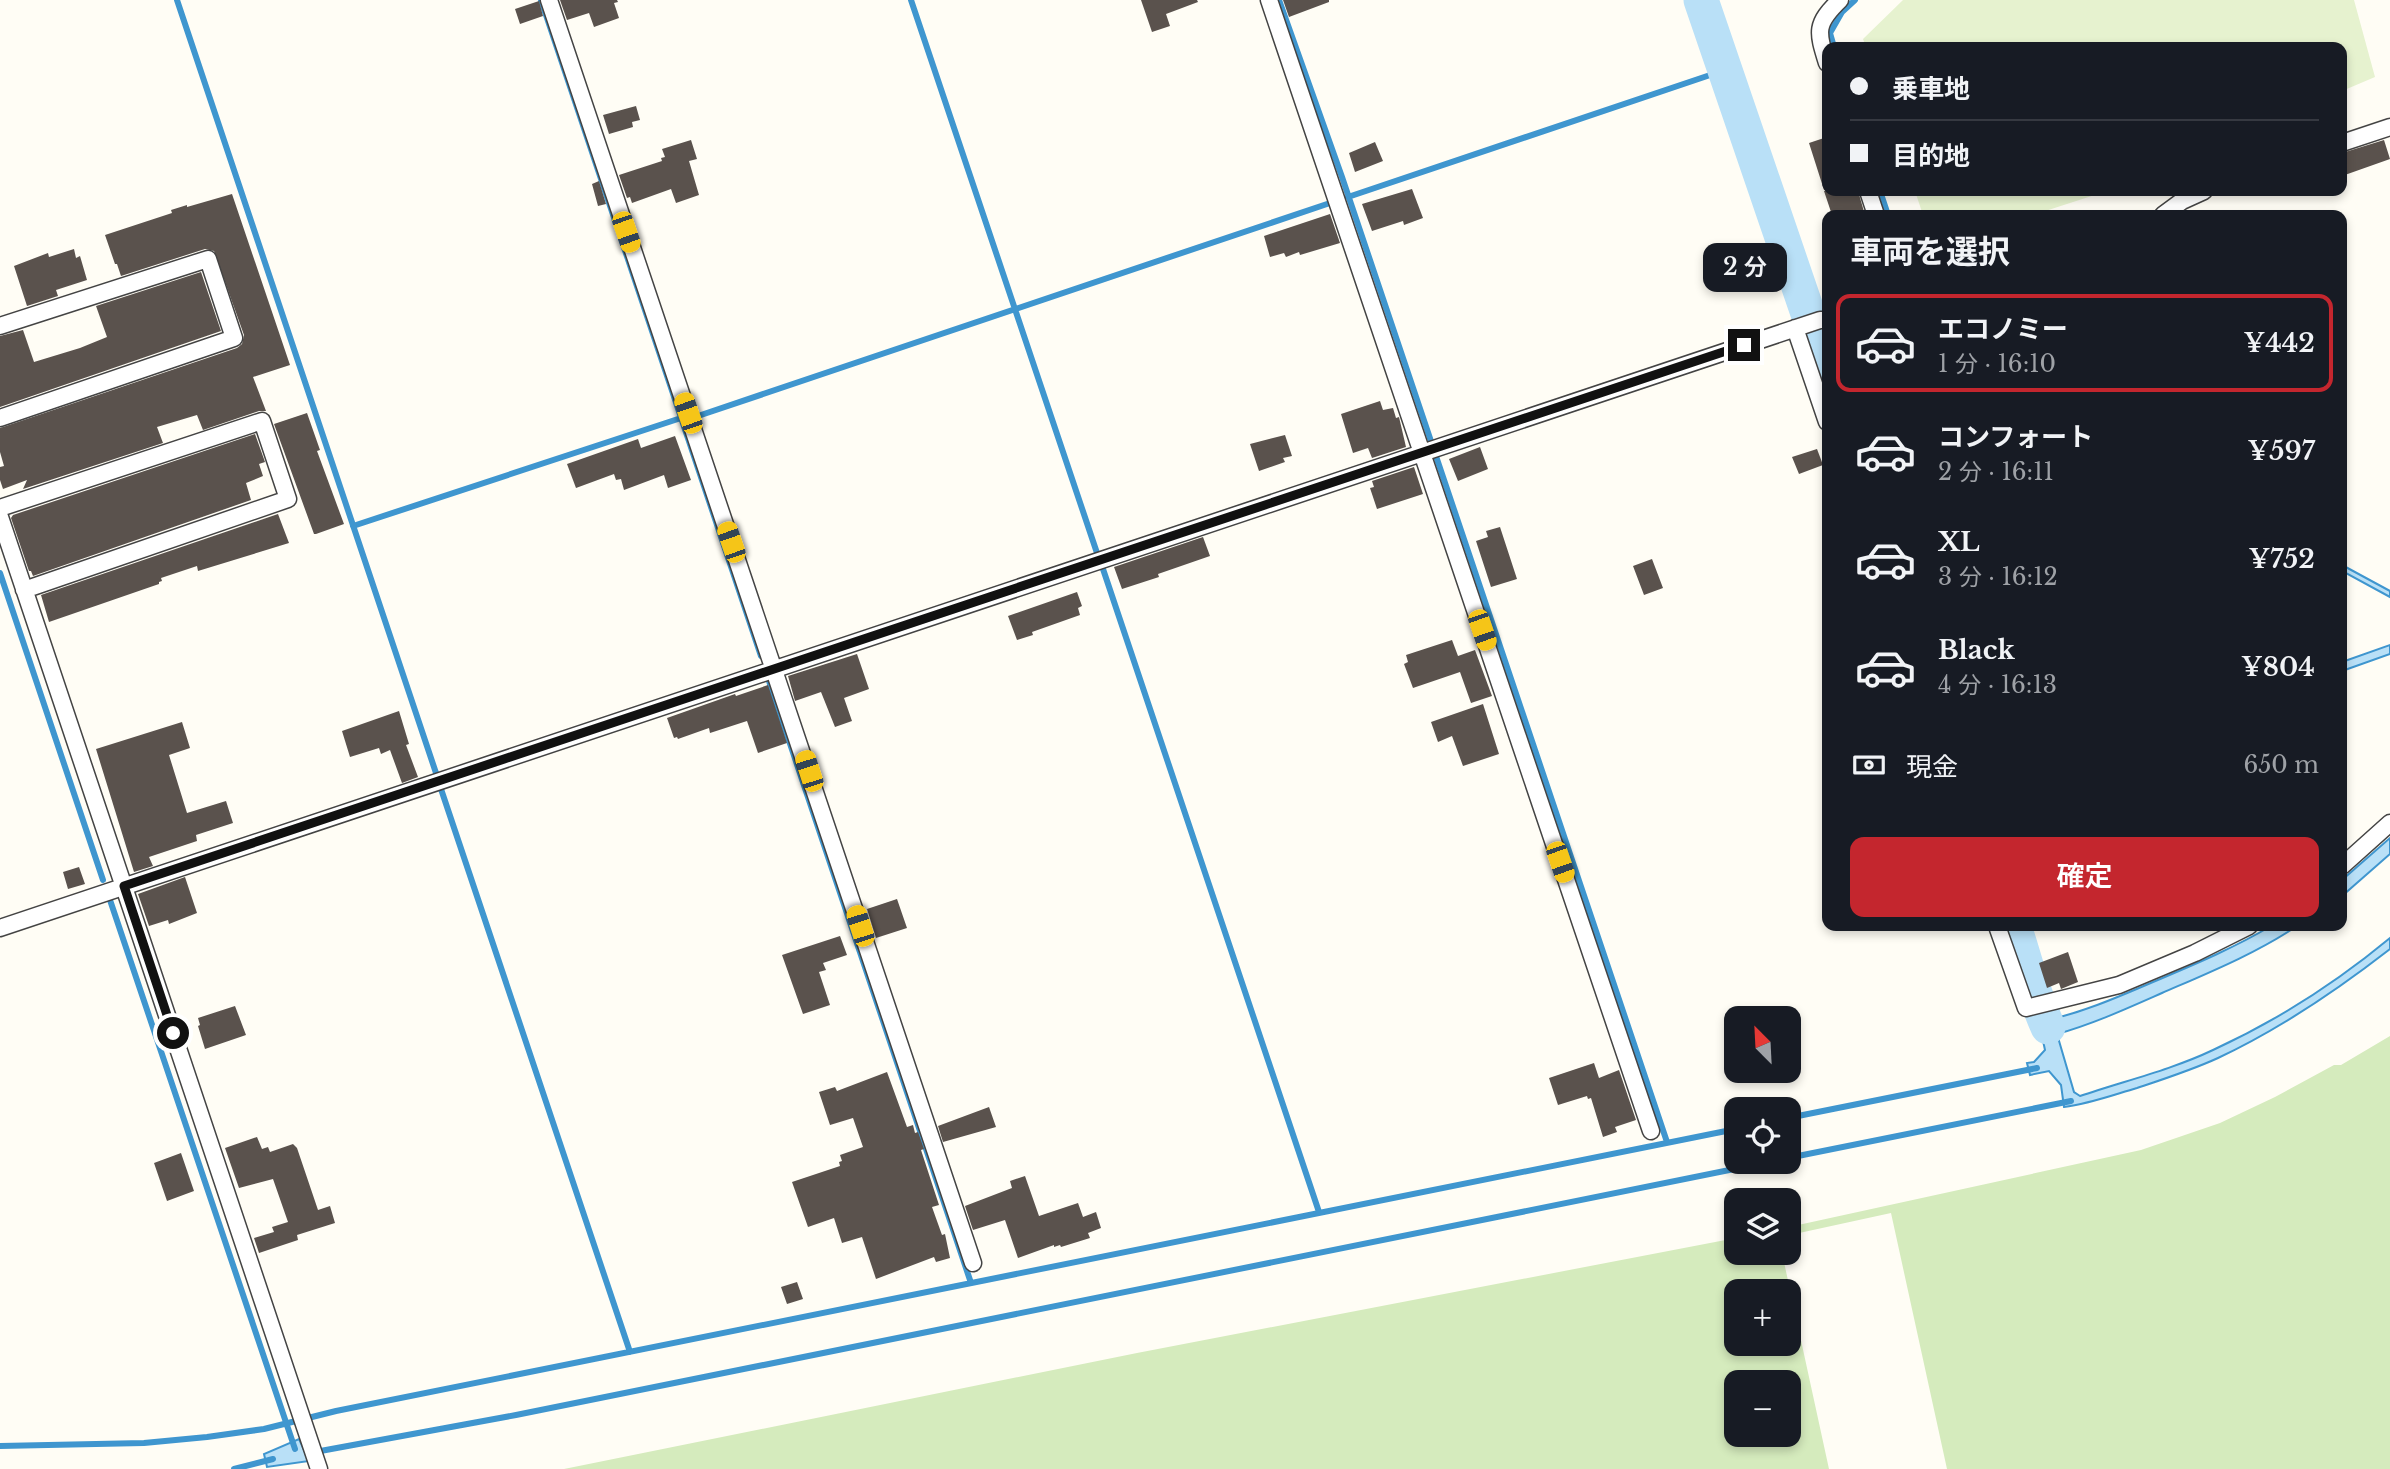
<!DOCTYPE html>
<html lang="ja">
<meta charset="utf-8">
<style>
:root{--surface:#171b24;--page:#20242c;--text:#f1f3f6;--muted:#9ea1a6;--line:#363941;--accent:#c4262e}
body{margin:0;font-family:"Libre Baskerville","Noto Sans JP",serif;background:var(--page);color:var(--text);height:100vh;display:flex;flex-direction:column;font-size:26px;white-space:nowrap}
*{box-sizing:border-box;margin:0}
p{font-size:23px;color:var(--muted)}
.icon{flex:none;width:38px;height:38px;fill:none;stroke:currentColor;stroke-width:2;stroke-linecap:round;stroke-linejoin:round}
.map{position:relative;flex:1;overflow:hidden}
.sheet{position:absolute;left:1822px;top:210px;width:525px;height:721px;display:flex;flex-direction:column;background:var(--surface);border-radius:14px;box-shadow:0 4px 10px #0003}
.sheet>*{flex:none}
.hud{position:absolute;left:1822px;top:42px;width:525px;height:154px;border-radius:14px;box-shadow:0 4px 10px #0003;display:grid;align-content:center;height:154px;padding:0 28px;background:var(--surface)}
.needle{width:46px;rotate:336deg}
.fabs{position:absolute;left:1724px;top:1006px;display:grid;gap:14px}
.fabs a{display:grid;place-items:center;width:77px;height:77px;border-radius:14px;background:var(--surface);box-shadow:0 4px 10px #0003;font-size:35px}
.end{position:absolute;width:32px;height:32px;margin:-16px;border:9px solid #111;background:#fff;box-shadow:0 0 0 4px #fff}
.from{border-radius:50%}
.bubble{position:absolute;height:49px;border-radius:14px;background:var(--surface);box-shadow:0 4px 10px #0003;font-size:23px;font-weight:600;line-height:49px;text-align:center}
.car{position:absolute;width:21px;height:42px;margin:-21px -10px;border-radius:9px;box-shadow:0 0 5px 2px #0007;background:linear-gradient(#f5c518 24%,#345 0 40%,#f5c518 0 76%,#345 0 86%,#f5c518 0)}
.hud b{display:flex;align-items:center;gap:24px;height:66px;font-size:26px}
.hud b+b{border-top:2px solid var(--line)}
.hud i{width:18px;height:18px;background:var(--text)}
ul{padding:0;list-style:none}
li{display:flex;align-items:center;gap:21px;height:98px;margin:0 14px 10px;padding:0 14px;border:4px solid transparent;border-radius:14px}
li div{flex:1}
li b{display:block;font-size:26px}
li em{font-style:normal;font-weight:600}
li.current{border-color:var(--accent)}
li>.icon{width:63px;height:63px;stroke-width:1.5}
h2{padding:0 28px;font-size:32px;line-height:84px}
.pay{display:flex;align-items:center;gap:18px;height:77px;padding:0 28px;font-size:26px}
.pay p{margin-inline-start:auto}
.button{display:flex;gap:14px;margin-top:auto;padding:14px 28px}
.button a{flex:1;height:80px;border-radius:14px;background:var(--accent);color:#fff;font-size:28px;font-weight:600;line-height:80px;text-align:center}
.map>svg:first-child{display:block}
</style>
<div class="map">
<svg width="2390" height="1469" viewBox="0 0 2390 1469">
<rect width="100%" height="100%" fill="#fffdf5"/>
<path fill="#d5ebbd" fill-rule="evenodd" d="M2390,1036V1469H1947L1891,1213L1790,1235L1789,1237V1227L2141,1150L2220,1123L2275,1097L2334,1065H2341Z
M1736,1238V1253H1782L1829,1469H564L1137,1353ZM1736,1292H1788V1344H1736ZM1736,1382H1788V1435H1736Z"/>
<path fill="#e6f2cf" d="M1903,0H2354L2375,77L2342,91V47H1866L1863,39Z
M1915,191H2107L2033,215H1923Z"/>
<path fill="#b9e0f7" stroke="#3f96cf" stroke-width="2" d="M2342,565L2390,591V597L2342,571Z
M2390,645V654L2342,671V662Z
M2390,838V854L2342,896V880Z
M2271,926H2297C2255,954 2208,973 2162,993C2128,1008 2093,1024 2057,1034L2074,1092L2080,1096C2124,1081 2171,1070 2213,1050C2276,1021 2337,982 2390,938V949C2336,991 2280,1029 2218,1058C2192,1070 2164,1079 2137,1088C2113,1095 2089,1104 2064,1107L2061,1085L2049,1071L2030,1075L2027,1063L2034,1062L2045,1050L2039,1022C2079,1014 2116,998 2153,982C2193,965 2234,948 2271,926Z
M299,1439L309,1461L267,1467L264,1454Z"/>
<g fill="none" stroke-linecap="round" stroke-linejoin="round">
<path stroke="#3f96cf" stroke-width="6" d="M177,0L436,773
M541,0L761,656
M911,0L1097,553
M1279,0L1342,177L1667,1142
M1834,47L1830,33L1842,12L1855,0
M1880,191L1888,215
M1348,197L1725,70
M1806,307L1827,305
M698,416L1330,203
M353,526L681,418
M1102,566L1319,1212
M0,573L103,880
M769,681L971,1283
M441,789L630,1352
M110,900L295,1449
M1788,1118L2037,1068
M1788,1158L2071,1101
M0,1446L144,1443L207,1437L264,1429L336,1411L1736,1129
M315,1452L516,1415L1769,1162
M234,1469L273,1459"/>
<path stroke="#b9e0f7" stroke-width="35" d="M1701,0L1827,369
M2014,926C2025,959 2033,995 2048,1027"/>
</g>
<path fill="#5a524d" d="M560,0H617L618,2L614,3L619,18L594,27L589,13L567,20Z
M1141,0H1197L1198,2L1166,14L1170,26L1152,32Z
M1283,0H1329V2L1289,17Z
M539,1L543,16L520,24L515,9Z
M636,106L640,120L632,122L633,127L609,134L603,115Z
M1827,137V189L1824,190L1809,143Z
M691,140L697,159L689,161L699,195L676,203L671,189L632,203L630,197L627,198L619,175L662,161L661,158L665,157L662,149Z
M2384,140L2390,159L2342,176V153Z
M1375,142L1383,161L1355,172L1349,153Z
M599,181L606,204L598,206L592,184Z
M1412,189L1423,218L1404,225L1403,221L1372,231L1362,204Z
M1824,191H1858L1865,215H1832Z
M232,194L290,365L253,377L266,411H259L203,430L197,415L157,427L163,443L23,489L27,480L3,489L0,480V467L4,466L0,452V428L237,348L242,344L244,335L214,251L205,249L121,276L117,264H115L105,235L172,213L171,210L187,205V207Z
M1330,214L1340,243L1300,255L1299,252L1286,257L1284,253L1270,257L1264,236Z
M74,249L76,258L80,256L87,280L56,290L58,296L27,306L14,266L48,253L49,257Z
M201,272L221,331L0,407V336L23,330L34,362L80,348L107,337L96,306Z
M1380,401L1383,410L1393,408L1396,418L1399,417L1406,447L1372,458L1368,448L1353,453L1341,414Z
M307,413L320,450L317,451L344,524L316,534H314L274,424Z
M255,434L265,462L259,464L263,476L246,483L251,500L33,576L31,571H29L11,518L13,515Z
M1285,435L1292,456L1283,458L1285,462L1259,471L1250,444Z
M675,436L691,480L668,488L664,475L624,490L621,479L616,480L614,474L576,488L567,464L638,439L641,448Z
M1480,447L1488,469L1458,481L1449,459Z
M1817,449L1823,465L1799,474L1792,457Z
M1414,467L1423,494L1377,509L1370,488L1374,487L1372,481Z
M278,514L289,543L198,571L197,566L161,578L162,581L159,582V584L49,622L41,595Z
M1500,527L1517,579L1491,587L1476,541L1488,537L1486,531Z
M1203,537L1210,556L1158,574L1159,577L1122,589L1114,567Z
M1652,559L1663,588L1644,595L1633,566Z
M1077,592L1082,606L1078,608L1080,615L1032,632L1033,635L1017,640L1008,616Z
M1452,640L1458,656L1475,650L1492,696L1471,703L1460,672L1413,688L1404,664L1408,662L1406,655Z
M857,654L869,689L844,698L852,721L835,727L821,692L795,701L788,676Z
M768,685L787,743L758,753L747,721L710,733L709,728L678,739L677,737L674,738L667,718L735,694L736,696Z
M1483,704L1499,754L1463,766L1452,736L1438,742L1431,722Z
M399,711L409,744L406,745L418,777L402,783L390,750L381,754L379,748L350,757L342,731Z
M182,722L190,748L169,755L187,813L226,801L233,823L196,835L197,841L149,857L153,866L134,872L96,749Z
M79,867L85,884L68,889L63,872Z
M185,877L197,913L169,924L168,920L149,926L138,894Z
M897,899L907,928L876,938L867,909Z
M840,936L847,955L823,963L826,970L819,972L830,1005L803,1014L782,955Z
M2068,952L2078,982L2061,989L2059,983L2047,988L2039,963Z
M235,1006L246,1035L205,1049L198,1026L200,1025L198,1018Z
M1594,1063L1599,1078L1619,1070L1636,1120L1615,1127L1617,1132L1603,1137L1591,1098L1588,1099L1587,1096L1558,1105L1549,1078Z
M887,1072L907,1127L913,1125L915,1133L918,1132L924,1149L921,1150L939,1205L932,1207L942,1235L945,1234L950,1258L936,1262L934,1257L876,1279L862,1237L842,1243L834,1218L808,1227L792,1182L840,1166L839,1162L842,1161L840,1155L863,1147L853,1118L830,1125L819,1092L835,1087L837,1091Z
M989,1107L996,1127L943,1142L938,1126Z
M257,1137L262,1149L268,1147L270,1152L293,1144L297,1148L318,1210L330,1206L335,1223L297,1235L298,1240L259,1253L254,1238L274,1232L272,1227L288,1222L273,1179L239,1188L225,1148Z
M181,1153L194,1191L167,1201L154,1163Z
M1025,1176L1039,1216L1078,1203L1083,1217L1096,1212L1101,1228L1088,1233L1090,1238L1061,1247L1060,1245L1054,1247V1245L1018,1258L1005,1220L973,1230L965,1206L1012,1188L1010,1181Z
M797,1282L803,1299L787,1304L781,1287Z"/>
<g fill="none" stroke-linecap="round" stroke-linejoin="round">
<defs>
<path id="street" d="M549,0L973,1263
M1269,0L1651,1131
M1827,63C1817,31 1815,24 1840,0
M2342,143L2390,127
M1868,191L1876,215
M2163,215L2182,201L2204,191
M0,326L208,259L234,338L0,418
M1795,328L1827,422
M0,508L262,421L288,499L24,590
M0,517L319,1469
M2342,866L2390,823
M1997,926L2026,1008L2119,985L2195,953L2249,926
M0,928L1820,320H1827"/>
</defs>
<use href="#street" stroke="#444" stroke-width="19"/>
<use href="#street" stroke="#fff" stroke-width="16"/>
</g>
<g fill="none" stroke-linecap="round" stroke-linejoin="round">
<path stroke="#111" stroke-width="9" d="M173,1033L124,886L1744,345"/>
</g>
</svg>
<div class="fabs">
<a><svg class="needle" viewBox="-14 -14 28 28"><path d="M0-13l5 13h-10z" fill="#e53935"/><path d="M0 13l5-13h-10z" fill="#9ea1a6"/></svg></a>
<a><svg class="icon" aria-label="locate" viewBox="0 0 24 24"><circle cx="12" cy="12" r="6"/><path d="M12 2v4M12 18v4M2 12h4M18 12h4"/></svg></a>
<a><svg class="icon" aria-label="layers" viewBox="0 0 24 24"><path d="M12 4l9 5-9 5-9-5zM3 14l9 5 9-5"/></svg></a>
<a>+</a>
<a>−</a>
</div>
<i class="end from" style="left:173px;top:1033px"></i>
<i class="end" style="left:1744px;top:345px"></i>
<div class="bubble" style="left:1703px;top:243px;width:84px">2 分</div>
<i class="car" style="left:626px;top:232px;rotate:161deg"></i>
<i class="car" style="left:688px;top:413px;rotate:341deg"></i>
<i class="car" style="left:731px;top:542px;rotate:341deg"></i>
<i class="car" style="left:1482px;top:630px;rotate:161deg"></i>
<i class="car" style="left:809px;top:771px;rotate:342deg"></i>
<i class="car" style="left:1560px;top:862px;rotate:161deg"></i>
<i class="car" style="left:860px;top:926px;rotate:342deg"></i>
<div class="hud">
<b><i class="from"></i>乗車地</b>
<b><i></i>目的地</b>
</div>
<section class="sheet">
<h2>車両を選択</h2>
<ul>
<li class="current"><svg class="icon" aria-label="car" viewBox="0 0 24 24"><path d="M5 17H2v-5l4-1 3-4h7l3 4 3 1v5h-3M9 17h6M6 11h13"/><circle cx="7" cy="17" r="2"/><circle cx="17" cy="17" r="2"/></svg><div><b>エコノミー</b><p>1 分 · 16:10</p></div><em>¥442</em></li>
<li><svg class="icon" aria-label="car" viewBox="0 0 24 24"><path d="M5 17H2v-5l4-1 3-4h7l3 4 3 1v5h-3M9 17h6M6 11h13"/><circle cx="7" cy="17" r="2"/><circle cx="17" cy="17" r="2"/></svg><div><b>コンフォート</b><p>2 分 · 16:11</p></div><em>¥597</em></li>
<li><svg class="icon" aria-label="car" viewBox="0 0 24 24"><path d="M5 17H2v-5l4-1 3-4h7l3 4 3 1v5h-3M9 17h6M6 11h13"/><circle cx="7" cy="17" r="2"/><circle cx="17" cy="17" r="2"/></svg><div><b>XL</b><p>3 分 · 16:12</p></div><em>¥752</em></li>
<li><svg class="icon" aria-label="car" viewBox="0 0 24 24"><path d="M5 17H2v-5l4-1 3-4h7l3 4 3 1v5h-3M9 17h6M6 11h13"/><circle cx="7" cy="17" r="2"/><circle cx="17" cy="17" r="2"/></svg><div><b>Black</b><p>4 分 · 16:13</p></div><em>¥804</em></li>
</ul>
<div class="pay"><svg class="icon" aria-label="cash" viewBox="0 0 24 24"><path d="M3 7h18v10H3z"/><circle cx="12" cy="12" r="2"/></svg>現金<p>650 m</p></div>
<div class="button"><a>確定</a></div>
</section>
</div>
